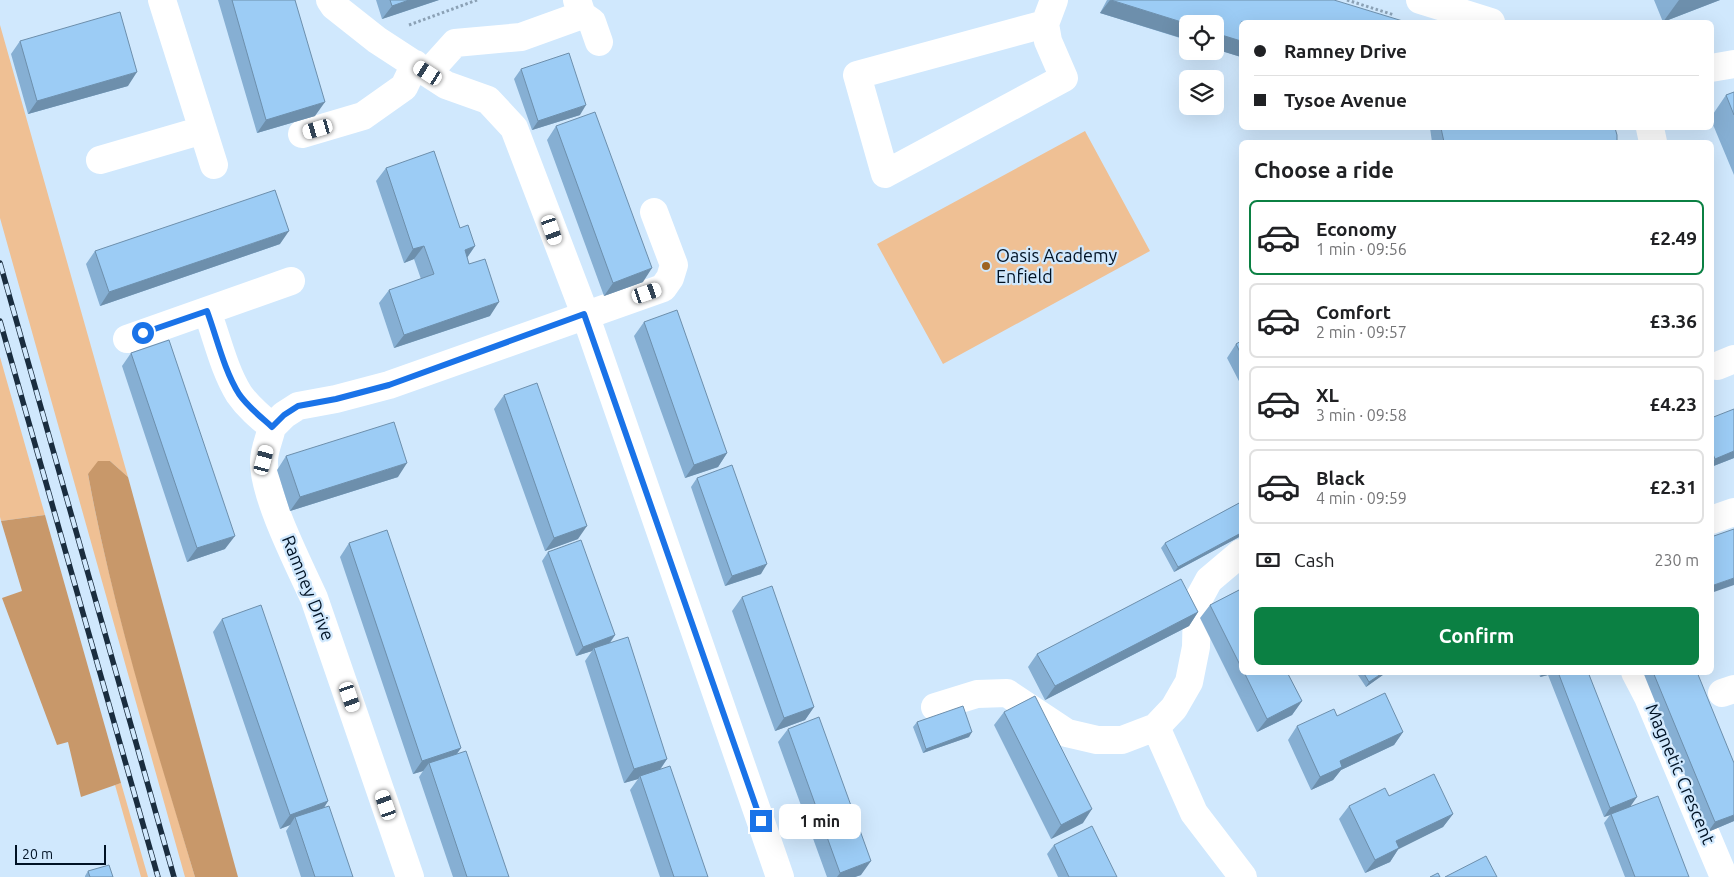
<!DOCTYPE html>
<meta charset="utf-8">
<style>
:root{--surface:#fff;--page:#f6f6f6;--text:#202124;--muted:#757577;--line:#e0e0e0;--accent:#0b8043}
body{margin:0;font-family:Ubuntu,sans-serif;background:var(--page);color:var(--text);height:100vh;display:flex;flex-direction:column;font-size:19px;white-space:nowrap}
*{box-sizing:border-box;margin:0}
p{font-size:16px;color:var(--muted)}
.icon{flex:none;width:28px;height:28px;fill:none;stroke:currentColor;stroke-width:2;stroke-linecap:round;stroke-linejoin:round}
.map{position:relative;flex:1;overflow:hidden}
.sheet{position:absolute;left:1239px;top:140px;width:475px;height:535px;display:flex;flex-direction:column;background:var(--surface);border-radius:8px;box-shadow:0 5px 20px #0002}
.sheet>*{flex:none}
.hud{position:absolute;left:1239px;top:20px;width:475px;height:110px;border-radius:8px;box-shadow:0 5px 20px #0002;display:grid;align-content:center;height:110px;padding:0 15px;background:var(--surface)}
.fabs{position:absolute;left:1179px;top:15px;display:grid;gap:10px}
.fabs a{display:grid;place-items:center;width:45px;height:45px;border-radius:8px;background:var(--surface);box-shadow:0 5px 20px #0002;font-size:25px}
.scale{position:absolute;left:15px;bottom:12px;width:91px;box-sizing:border-box;padding-left:5px;border:2px solid #001224;border-top:0;font-size:14px;line-height:18px;white-space:nowrap;color:#001224;-webkit-text-stroke:4px #d0e8fd;paint-order:stroke}
.end{position:absolute;width:22px;height:22px;margin:-11px;border:6px solid #1a73e8;background:#fff;box-shadow:0 0 0 2px #fff}
.from{border-radius:50%}
.bubble{position:absolute;height:35px;border-radius:8px;background:var(--surface);box-shadow:0 5px 20px #0002;font-size:16px;font-weight:600;line-height:35px;text-align:center}
.car{position:absolute;width:15px;height:30px;margin:-15px -8px;border-radius:6px;box-shadow:0 0 4px 1px #0007;background:linear-gradient(#fff 24%,#345 0 40%,#fff 0 76%,#345 0 86%,#fff 0)}
.hud b{display:flex;align-items:center;gap:18px;height:48px;font-size:19px}
.hud b+b{border-top:1px solid var(--line)}
.hud i{width:12px;height:12px;background:var(--text)}
ul{padding:0;list-style:none}
li{display:flex;align-items:center;gap:15px;height:75px;margin:0 10px 8px;padding:0 5px;border:2px solid var(--line);border-radius:8px}
li div{flex:1}
li b{display:block;font-size:19px}
li em{font-style:normal;font-weight:600}
li.current{border-color:var(--accent)}
li>.icon{width:45px;height:45px;stroke-width:1.5}
h2{padding:0 15px;font-size:22px;line-height:60px}
.pay{display:flex;align-items:center;gap:12px;height:55px;padding:0 15px;font-size:19px}
.pay p{margin-inline-start:auto}
.cta{display:flex;gap:10px;margin-top:auto;padding:10px 15px}
.cta a{flex:1;height:58px;border-radius:8px;background:var(--accent);color:#fff;font-size:20px;font-weight:600;line-height:58px;text-align:center}
.map>svg:first-child{display:block}
</style>
<div class="map">
<svg width="1734" height="877" viewBox="0 0 1734 877">
<rect width="100%" height="100%" fill="#d0e8fd"/>
<path fill="#efc094" d="M0,25L128,477L110,461L88,474C113,611 156,743 195,877H185L0,218Z
M1085,131L1150,251L943,364L877,244Z
M0,357L45,515L1,521L0,517Z
M121,783L148,877H141L115,785Z"/>
<path fill="#c8986a" d="M98,461H110L128,477L238,877H195C155,744 113,611 88,474Z
M45,515L121,783L81,797L68,742L57,745L2,598L22,591L1,521Z"/>
<g fill="none" stroke-linecap="round" stroke-linejoin="round">
<path stroke="#8ba1b5" stroke-width="3" stroke-dasharray="2.5 2.5" stroke-linecap="butt" d="M1347,0L1394,15
M409,25L477,0"/>
<path stroke="#fff" stroke-width="28" d="M162,0L214,165
M330,0L334,6L377,40L446,85L488,100L514,128L585,314L780,877
M577,0L582,15L592,22L599,42
M1420,0L1491,22
M1045,24L857,75L885,174L1064,78L1048,41L1045,24L1054,0
M1711,68L1734,64
M428,73L455,43L521,37L582,15
M1650,128L1653,142
M302,134L363,116L404,87L415,64
M100,160L203,130
M207,311C217,338 224,370 239,394C248,407 260,417 272,427C270,437 264,450 264,461C263,495 299,565 314,598L410,877
M127,339L291,281
M1717,366L1734,359
M272,427L284,415L298,406L336,399L389,385L663,288L670,278L674,265L654,212
M1711,520L1734,512
M1635,672L1648,697L1724,877
M1722,693L1734,689
M935,707L977,694L1007,693L1067,733L1097,740H1122L1156,727L1174,708L1189,682L1196,647L1197,602L1209,580L1241,553
M1156,727L1194,813L1243,877"/>
<defs>
<path id="rail" d="M0,263L174,877
M0,321L158,877"/>
</defs>
<use href="#rail" stroke="#1a2d3f" stroke-width="5.5"/>
<use href="#rail" stroke="#d0e8fd" stroke-width="4" stroke-dasharray="11" stroke-linecap="butt"/>
</g>
<path fill="#86afd3" d="M218,0H295L315,116L257,133Z
M376,0H439L382,19Z
M1107,0H1334L1241,22V57L1100,13Z
M1654,0H1720L1663,22Z
M20,41L128,86L28,114L11,54Z
M521,69L580,115L532,130L514,79Z
M1734,92V175L1711,120V117L1726,95Z
M556,126L643,282L604,296L547,140Z
M1430,128H1615L1617,142H1432Z
M386,168L460,228L475,246L467,258L490,316L394,348L379,303L389,290L421,279L414,259L404,263L376,181Z
M280,244L100,306L86,264L95,251Z
M644,322L727,453L718,467L685,478L634,336Z
M1241,341V385L1227,358L1236,344Z
M131,353L225,549L187,562L122,366Z
M504,395L578,539L545,551L494,409Z
M1711,418L1734,458L1711,467Z
M286,456L398,477L290,511L277,470Z
M697,478L761,574L725,586L691,487Z
M1241,502V536L1174,572L1161,548L1165,543Z
M349,543L461,748L457,754L509,877H453L419,777L423,771L413,774L340,557Z
M548,552L615,635L610,643L667,759L660,770L708,877H660L630,790L638,779L624,783L585,661L592,651L576,656L542,561Z
M1241,589V672H1287L1302,701L1292,715L1257,732L1200,618L1210,605Z
M742,597L814,707L805,720L775,731L732,611Z
M1198,612L1189,626L1045,700L1028,667L1037,654Z
M222,619L328,801L324,808L353,877H301L286,831L290,825L280,829L213,632Z
M1356,672H1387L1366,687Z
M1539,672H1588L1631,806L1689,877H1625L1604,823L1610,815L1604,817L1548,675L1540,677Z
M1643,672H1697L1734,821L1708,832Z
M1004,712L1083,823L1051,839L994,725Z
M1337,716L1403,732L1394,745L1341,770L1333,780L1311,790L1288,740L1297,726Z
M917,722L969,737L923,753L913,727Z
M788,729L861,875L855,877H827L778,742Z
M1389,796L1453,814L1443,827L1399,848L1390,862L1365,873L1339,819L1349,806Z
M1054,845L1117,877H1058L1047,854Z
M88,871L113,877H85V876Z"/>
<path fill="#6d8fac" d="M409,0H439L382,19L392,6Z
M1110,0L1188,24V40L1100,13Z
M1679,0H1720L1663,22Z
M1215,33L1241,41V57L1215,49Z
M137,72L128,86L28,114L37,101Z
M325,102L315,116L257,133L266,120Z
M586,105L580,115L532,130L538,121Z
M289,231L280,244L100,306L109,292Z
M424,246L414,259L404,263L413,249Z
M475,246L466,259L465,250Z
M652,268L643,282L604,296L613,283Z
M499,302L490,316L394,348L404,335Z
M1734,451V458L1711,467V464L1715,459Z
M727,453L718,467L685,478L694,465Z
M407,463L398,477L290,511L300,497Z
M587,526L578,539L545,551L554,538Z
M1241,533V536L1174,572L1178,567Z
M235,536L225,549L187,562L197,548Z
M767,564L761,574L725,586L732,576Z
M1734,578V585L1711,593V586Z
M1198,612L1189,626L1045,700L1055,686Z
M615,635L608,645L594,648L592,651L576,656L583,647Z
M1384,672H1387L1366,687L1369,682Z
M1544,672H1550L1548,675L1540,677Z
M1302,701L1292,715L1257,732L1267,719Z
M814,707L805,720L775,731L784,718Z
M972,732L969,737L923,753L926,749Z
M1403,732L1394,745L1341,770L1333,780L1311,790L1320,777L1340,761Z
M461,748L451,761L429,763L423,771L413,774L422,761Z
M667,759L658,772L640,776L638,779L624,783L634,769Z
M1637,797L1630,807L1611,814L1610,815L1604,817L1610,808Z
M328,801L319,815L295,817L290,825L280,829L290,815Z
M1092,809L1083,823L1051,839L1061,825Z
M1453,814L1443,827L1397,850L1399,848L1390,862L1365,873L1375,860L1396,841Z
M1734,815V821L1708,832L1715,822Z
M871,861L861,875L855,877H837L840,873Z"/>
<path fill="#9cccf5" stroke="#6d8fac" d="M232,0H295L325,102L266,120Z
M390,0H409L392,6Z
M1111,0H1334L1406,22H1241V41L1215,33V24H1188Z
M120,12L137,72L37,101L20,41Z
M569,53L586,105L538,121L521,69Z
M1734,92V115L1726,95Z
M595,112L652,268L613,283L556,126Z
M1441,128H1615L1617,135V142H1444Z
M434,151L460,228L468,225L475,246L465,250L469,264L485,259L499,302L404,335L389,290L434,274L424,246L413,249L386,168Z
M275,190L289,231L109,292L95,251Z
M677,310L727,453L694,465L644,322Z
M169,340L235,536L197,548L131,353Z
M1241,341V354L1236,344Z
M537,383L587,526L554,538L504,395Z
M1734,409V451L1715,459L1711,449V418Z
M394,422L407,463L300,497L286,456Z
M732,465L767,564L732,576L697,478Z
M1241,502V533L1178,567L1165,543Z
M1734,529V578L1711,586V537Z
M387,530L461,748L422,761L349,543Z
M581,540L615,635L583,647L548,552Z
M1181,579L1198,612L1055,686L1037,654Z
M772,586L814,707L784,718L742,597Z
M1241,589V667L1210,605Z
M261,605L328,801L290,815L222,619Z
M628,637L667,759L634,769L594,648Z
M1244,672H1287L1302,701L1267,719Z
M1363,672H1384L1369,682Z
M1558,672H1588L1637,797L1610,808Z
M1653,672H1697L1734,763V815L1715,822Z
M1385,693L1403,732L1340,761L1342,767L1320,777L1297,726L1334,709L1337,716Z
M1035,696L1092,809L1061,825L1004,712Z
M963,706L972,732L926,749L917,722Z
M819,717L871,861L840,873L788,729Z
M466,751L509,877H467L429,763Z
M670,766L708,877H674L640,776Z
M1434,774L1453,814L1396,841L1399,848L1375,860L1349,806L1385,788L1389,796Z
M1658,796L1689,877H1635L1611,814Z
M329,806L353,877H315L295,817Z
M1092,826L1117,877H1069L1054,845Z
M1486,856L1497,877H1445Z
M109,865L113,877H90L88,871Z
M1438,873L1440,877H1430Z"/>
<g fill="none" stroke-linecap="round" stroke-linejoin="round">
<path stroke="#1a73e8" stroke-width="6" d="M143,333L207,311C217,338 224,370 239,394C248,407 261,417 272,427L284,415L298,406L336,399L389,385L584,314L761,821"/>
</g>
<circle fill="#9d6322" stroke="#d0e8fd" stroke-width="2" cx="986" cy="266" r="5"/>
<g text-anchor="middle" stroke-width="4.5" stroke-linejoin="round" paint-order="stroke">
<g font-size="18" fill="#001224" stroke="#d0e8fd" text-anchor="start">
<text x="996" y="262">Oasis Academy<tspan x="996" dy="21">Enfield</tspan></text>
</g>
<g font-size="18" fill="#001224" stroke="#d0e8fd">
<text transform="translate(308 588) rotate(68)" y="6">Ramney Drive</text>
<text transform="translate(1680 774) rotate(67)" y="6">Magnetic Crescent</text>
</g>
</g>
</svg>
<div class="fabs">
<a><svg class="icon" aria-label="locate" viewBox="0 0 24 24"><circle cx="12" cy="12" r="6"/><path d="M12 2v4M12 18v4M2 12h4M18 12h4"/></svg></a>
<a><svg class="icon" aria-label="layers" viewBox="0 0 24 24"><path d="M12 4l9 5-9 5-9-5zM3 14l9 5 9-5"/></svg></a>
</div>
<div class="scale">20 m</div>
<i class="end from" style="left:143px;top:333px"></i>
<i class="end" style="left:761px;top:821px"></i>
<div class="bubble" style="left:779px;top:804px;width:82px">1 min</div>
<i class="car" style="left:428px;top:73px;rotate:303deg"></i>
<i class="car" style="left:318px;top:129px;rotate:254deg"></i>
<i class="car" style="left:552px;top:230px;rotate:161deg"></i>
<i class="car" style="left:647px;top:293px;rotate:71deg"></i>
<i class="car" style="left:264px;top:460px;rotate:15deg"></i>
<i class="car" style="left:350px;top:697px;rotate:161deg"></i>
<i class="car" style="left:386px;top:805px;rotate:341deg"></i>
<div class="hud">
<b><i class="from"></i>Ramney Drive</b>
<b><i></i>Tysoe Avenue</b>
</div>
<section class="sheet">
<h2>Choose a ride</h2>
<ul>
<li class="current"><svg class="icon" aria-label="car" viewBox="0 0 24 24"><path d="M5 17H2v-5l4-1 3-4h7l3 4 3 1v5h-3M9 17h6M6 11h13"/><circle cx="7" cy="17" r="2"/><circle cx="17" cy="17" r="2"/></svg><div><b>Economy</b><p>1 min · 09:56</p></div><em>£2.49</em></li>
<li><svg class="icon" aria-label="car" viewBox="0 0 24 24"><path d="M5 17H2v-5l4-1 3-4h7l3 4 3 1v5h-3M9 17h6M6 11h13"/><circle cx="7" cy="17" r="2"/><circle cx="17" cy="17" r="2"/></svg><div><b>Comfort</b><p>2 min · 09:57</p></div><em>£3.36</em></li>
<li><svg class="icon" aria-label="car" viewBox="0 0 24 24"><path d="M5 17H2v-5l4-1 3-4h7l3 4 3 1v5h-3M9 17h6M6 11h13"/><circle cx="7" cy="17" r="2"/><circle cx="17" cy="17" r="2"/></svg><div><b>XL</b><p>3 min · 09:58</p></div><em>£4.23</em></li>
<li><svg class="icon" aria-label="car" viewBox="0 0 24 24"><path d="M5 17H2v-5l4-1 3-4h7l3 4 3 1v5h-3M9 17h6M6 11h13"/><circle cx="7" cy="17" r="2"/><circle cx="17" cy="17" r="2"/></svg><div><b>Black</b><p>4 min · 09:59</p></div><em>£2.31</em></li>
</ul>
<div class="pay"><svg class="icon" aria-label="cash" viewBox="0 0 24 24"><path d="M3 7h18v10H3z"/><circle cx="12" cy="12" r="2"/></svg>Cash<p>230 m</p></div>
<div class="cta"><a>Confirm</a></div>
</section>
</div>
